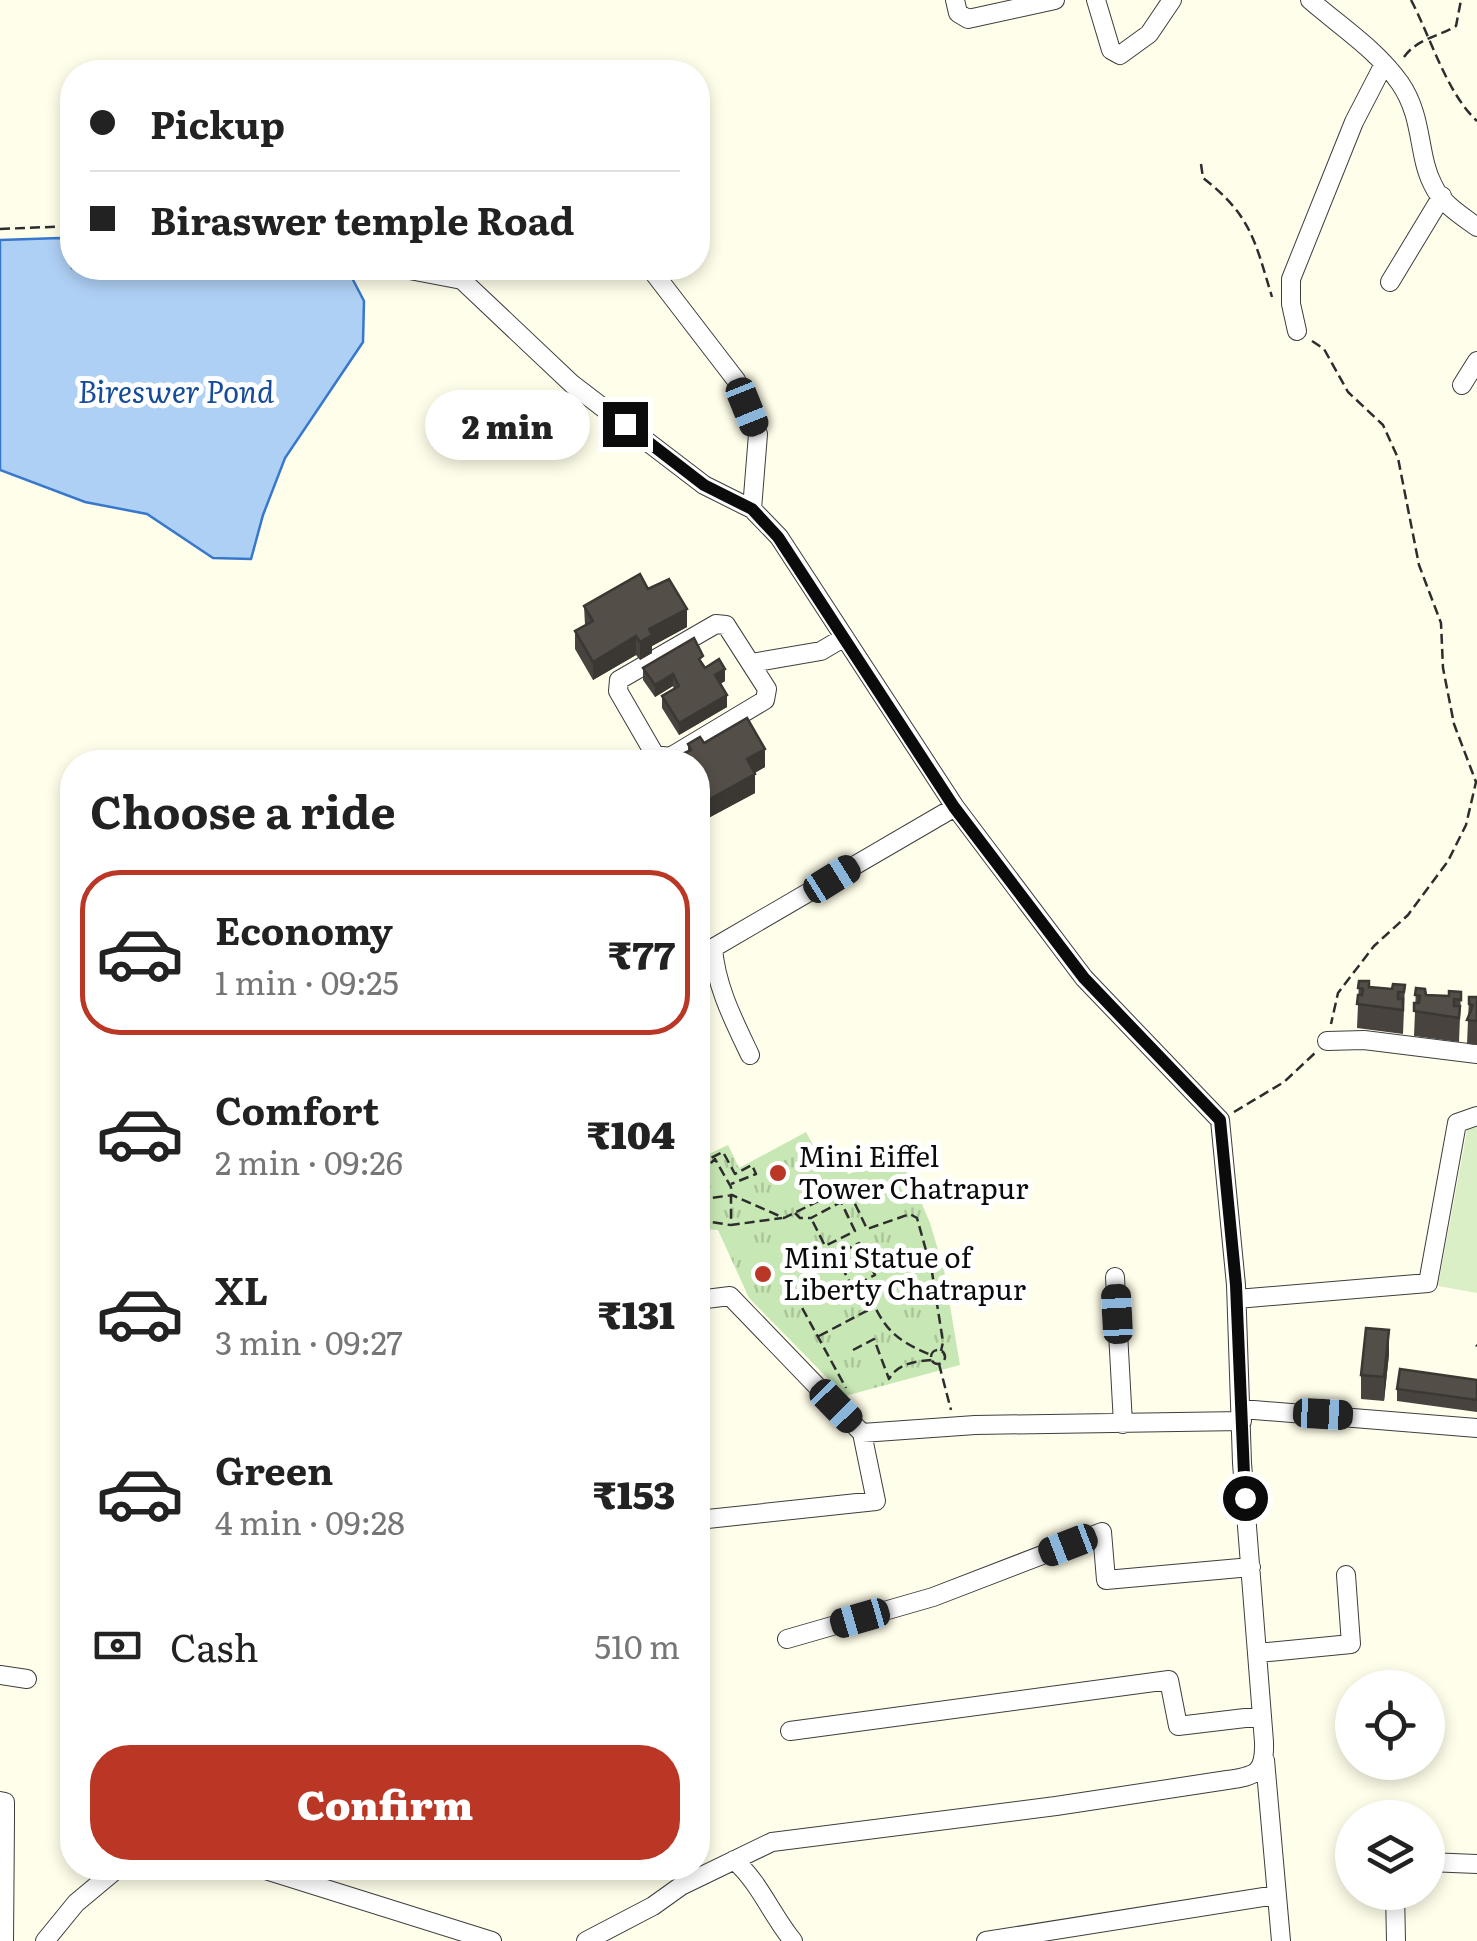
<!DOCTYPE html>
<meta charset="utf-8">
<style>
:root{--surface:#fff;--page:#f6f6f6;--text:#222;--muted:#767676;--line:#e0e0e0;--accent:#ba3625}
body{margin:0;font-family:Literata,serif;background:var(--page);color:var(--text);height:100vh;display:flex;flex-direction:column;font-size:38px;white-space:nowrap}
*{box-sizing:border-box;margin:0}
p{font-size:32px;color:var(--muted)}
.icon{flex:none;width:55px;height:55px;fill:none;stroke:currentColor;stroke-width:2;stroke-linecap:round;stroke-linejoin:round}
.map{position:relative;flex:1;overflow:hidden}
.details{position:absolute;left:60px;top:750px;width:650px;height:1130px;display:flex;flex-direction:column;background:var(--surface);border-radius:40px;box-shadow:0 5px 15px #0003}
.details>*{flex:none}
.guide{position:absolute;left:60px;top:60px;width:650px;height:220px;border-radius:40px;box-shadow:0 5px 15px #0003;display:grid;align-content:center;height:220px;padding:0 30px;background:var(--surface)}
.fabs{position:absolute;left:1335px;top:1670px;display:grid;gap:20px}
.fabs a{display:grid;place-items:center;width:110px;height:110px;border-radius:50%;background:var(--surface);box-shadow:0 5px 15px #0003;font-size:50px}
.end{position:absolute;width:45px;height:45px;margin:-22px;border:12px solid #0b0b0b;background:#fff;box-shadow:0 0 0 5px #fff}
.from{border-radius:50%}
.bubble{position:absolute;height:70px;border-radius:35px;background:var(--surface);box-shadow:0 5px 15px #0003;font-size:32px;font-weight:800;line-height:70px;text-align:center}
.car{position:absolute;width:30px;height:60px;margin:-30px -15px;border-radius:12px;box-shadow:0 0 8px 2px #0007;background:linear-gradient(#222 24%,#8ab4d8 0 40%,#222 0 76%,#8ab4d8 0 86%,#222 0)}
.guide b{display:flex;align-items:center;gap:35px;height:95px;font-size:38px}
.guide b+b{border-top:2px solid var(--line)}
.guide i{width:25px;height:25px;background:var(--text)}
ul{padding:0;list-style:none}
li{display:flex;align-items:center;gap:30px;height:165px;margin:0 20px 15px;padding:0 10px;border:5px solid transparent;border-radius:40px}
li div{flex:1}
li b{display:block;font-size:38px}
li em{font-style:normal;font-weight:800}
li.selected{border-color:var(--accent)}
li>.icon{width:90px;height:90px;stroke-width:1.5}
h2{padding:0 30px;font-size:45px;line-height:120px}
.pay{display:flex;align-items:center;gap:25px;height:110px;padding:0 30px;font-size:38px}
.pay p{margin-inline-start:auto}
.button{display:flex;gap:20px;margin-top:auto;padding:20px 30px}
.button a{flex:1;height:115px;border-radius:40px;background:var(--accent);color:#fff;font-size:40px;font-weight:800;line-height:115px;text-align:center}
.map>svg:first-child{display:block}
</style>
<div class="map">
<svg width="1477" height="1941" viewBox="0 0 1477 1941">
<defs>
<pattern id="park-tufts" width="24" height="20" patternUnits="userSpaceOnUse" patternTransform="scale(2.5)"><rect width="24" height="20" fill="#c7e8b4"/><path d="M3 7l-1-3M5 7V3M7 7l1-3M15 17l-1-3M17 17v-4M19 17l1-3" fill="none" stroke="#aac699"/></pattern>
</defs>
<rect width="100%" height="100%" fill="#fffeea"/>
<path fill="url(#park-tufts)" d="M806,1132L819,1156L836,1149L848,1174L902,1157L930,1223L944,1270L960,1365L845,1396L749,1298L718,1230L698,1229V1159L728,1145L739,1168Z"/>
<path fill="#daefc6" d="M1469,1120L1477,1121V1293L1438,1286Z"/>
<path fill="#afd0f5" stroke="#3778cc" stroke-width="2.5" d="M60,238L72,239V268H313L351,276L364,301L363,342L285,458L263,515L251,559L213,558L147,514L85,502L0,470V240Z"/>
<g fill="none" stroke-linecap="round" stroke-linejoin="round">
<defs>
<path id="street" d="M955,0L958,13L968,19L1055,0
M1096,0L1111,50L1120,55L1149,34L1172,0
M1310,0C1340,26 1377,50 1400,83C1424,118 1417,154 1433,185C1441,203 1462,216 1477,227
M399,268L462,280L572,384L704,485L752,509L779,537L955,807L1084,978L1220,1120L1236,1285L1242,1463L1264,1742C1265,1773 1256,1776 1227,1780L1056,1806L772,1842L681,1886L653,1906L586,1941
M650,268L736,380L758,434L752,509
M1390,282L1442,196
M1297,331L1291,304V279L1354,122L1384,64
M1462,385L1477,361
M716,624L726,625L767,689L765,700L670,757L655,755L618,691L619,680Z
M751,663L821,651L843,638
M1327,1041L1364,1040L1477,1054
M750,1055C734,1021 716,987 713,948L955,807
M1115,1277L1123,1424
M1237,1299L1428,1283L1457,1123L1477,1116
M698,1300L730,1296L862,1433L975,1425L1242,1421
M1242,1409L1477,1428
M698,1520L876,1501L862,1433
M787,1639L933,1597L1102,1532L1106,1580L1251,1567
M1258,1653L1351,1644L1346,1575
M0,1675L27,1679
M790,1731L1169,1680L1178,1726L1262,1716
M1265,1760L1281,1941
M0,1801L5,1802V1818L4,1941
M1394,1813V1818
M734,1860C760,1883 771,1914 793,1941
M1428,1862L1477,1864
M259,1868L492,1941
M1395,1892L1396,1941
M45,1941L76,1903L118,1868
M986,1941L1276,1895"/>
</defs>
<use href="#street" stroke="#3e3e3e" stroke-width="20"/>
<path stroke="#2d2d2d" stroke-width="2.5" stroke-dasharray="10 5" stroke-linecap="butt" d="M1411,0C1431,38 1446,92 1477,121
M1404,57C1417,39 1437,37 1456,26L1461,0
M1201,164L1203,178C1251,215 1255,241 1272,297
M0,229L72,226
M1312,341L1324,349L1348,392L1383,425L1398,458L1419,565L1441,623L1443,668L1454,724L1476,782L1466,825L1448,861L1408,915L1374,946L1338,993L1331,1024
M1234,1112L1284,1082L1316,1052
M698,1164L723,1152L735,1174L752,1165L756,1174L731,1184
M698,1170L706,1168L715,1159L731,1187V1225L782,1218
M698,1200L732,1195L784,1218L847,1187L867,1229L910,1214L917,1218L932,1272L943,1342L941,1351
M795,1213L800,1218H811L841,1202L855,1231L825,1246L811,1218
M698,1220L730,1225
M859,1243L875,1275L852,1287L836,1255Z
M863,1283C883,1324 887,1337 931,1355
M795,1295L846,1388
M819,1336L874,1307
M1476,1345L1477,1346
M853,1350L874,1339L889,1379C897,1364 915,1361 932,1360
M931 1357a7 7 0 1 1 14 0a7 7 0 1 1-14 0Z
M939,1364L951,1410"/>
<use href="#street" stroke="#fff" stroke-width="18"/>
</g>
<path fill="#48433e" d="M648,589L687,627L652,646V653L640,660L636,655L593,680L575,649V631L585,625L584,606Z
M703,665L725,681L720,684L727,707L679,735L662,708V696L674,689L673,686L655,697L643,680V668Z
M704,743L765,767L755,773V793L699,823L698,820V762L688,751V744Z
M1359,981L1369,987L1392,989L1405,985L1403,1034L1357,1028Z
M1416,988L1426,995L1449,996L1461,992L1459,1042L1414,1036Z
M1469,997H1477V1045L1467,1044Z
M1389,1354L1384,1401L1361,1399V1375Z
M1477,1380V1412L1397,1401V1389Z"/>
<path fill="#3b3732" d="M687,609V627L652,646V653L640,660V642L649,629Z
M636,636V655L593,680V662Z
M725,669V681L715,687V675Z
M673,674V686L655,697V685Z
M727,695V707L679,735V723Z
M765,749V767L747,777V759Z
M755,774V793L699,823V805Z
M1389,1330V1354L1384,1401V1377Z"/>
<path fill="#544e48" stroke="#3b3732" stroke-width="2.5" d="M640,574L648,589L669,579L687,609L649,629L652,635L640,642L636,636L593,662L575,631L593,621L584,606Z
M694,638L703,656L699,659L705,668L719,659L725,669L715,675L727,695L679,723L662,696L679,686L673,674L655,685L643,668Z
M747,718L765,749L747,759L755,774L699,805L698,801V762H666L691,750L688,744L700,737L704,743Z
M1359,981H1369V987L1392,989L1393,984L1405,985L1404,992H1398V999H1403V1010L1357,1004L1358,995H1362L1363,989L1358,988Z
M1416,988L1425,989L1426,995L1449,996V991L1461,992V1000L1454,999V1006H1460L1459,1018L1414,1011V1003H1419L1420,996L1415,995Z
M1469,997H1477V1021L1467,1020L1473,1005L1469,1004Z
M1366,1328L1389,1330L1384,1377L1361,1375Z
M1400,1369L1477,1380V1400L1397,1389Z"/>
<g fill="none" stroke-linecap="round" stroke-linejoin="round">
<path stroke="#0b0b0b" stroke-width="12" d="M625,424L704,485L752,509L778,537L954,807L1084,978L1220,1120L1236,1285L1245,1498"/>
</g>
<g fill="#ba3625" stroke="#fff" stroke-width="4">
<circle cx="778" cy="1173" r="10"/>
<circle cx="763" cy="1274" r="10"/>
</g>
<g text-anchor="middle" stroke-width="10" stroke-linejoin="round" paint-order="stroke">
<g font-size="28" fill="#0b0b0b" stroke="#fff" text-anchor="start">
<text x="798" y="1167">Mini Eiffel<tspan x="798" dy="32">Tower Chatrapur</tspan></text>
<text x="783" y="1268">Mini Statue of<tspan x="783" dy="32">Liberty Chatrapur</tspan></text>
</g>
<g font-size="30" font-style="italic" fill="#164c9b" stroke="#fff">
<text x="176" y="403">Bireswer Pond</text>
</g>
</g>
</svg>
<div class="fabs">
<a><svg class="icon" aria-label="locate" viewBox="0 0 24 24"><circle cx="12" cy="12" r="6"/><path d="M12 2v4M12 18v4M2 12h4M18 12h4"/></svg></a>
<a><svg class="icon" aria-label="layers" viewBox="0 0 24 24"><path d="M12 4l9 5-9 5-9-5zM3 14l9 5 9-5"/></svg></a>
</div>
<i class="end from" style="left:1245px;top:1498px"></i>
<i class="end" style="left:625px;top:424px"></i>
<div class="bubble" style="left:425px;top:390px;width:165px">2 min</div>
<i class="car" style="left:747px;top:407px;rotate:158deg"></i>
<i class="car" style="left:832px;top:879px;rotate:58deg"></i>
<i class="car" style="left:1117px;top:1314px;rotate:357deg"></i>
<i class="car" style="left:836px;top:1406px;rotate:136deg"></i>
<i class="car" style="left:1323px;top:1414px;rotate:93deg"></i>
<i class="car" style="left:1068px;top:1545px;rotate:249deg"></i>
<i class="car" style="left:860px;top:1618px;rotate:254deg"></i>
<div class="guide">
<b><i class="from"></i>Pickup</b>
<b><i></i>Biraswer temple Road</b>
</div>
<section class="details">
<h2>Choose a ride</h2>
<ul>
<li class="selected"><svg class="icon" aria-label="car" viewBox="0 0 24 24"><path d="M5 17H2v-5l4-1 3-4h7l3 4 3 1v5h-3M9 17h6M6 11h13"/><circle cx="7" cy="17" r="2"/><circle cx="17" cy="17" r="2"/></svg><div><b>Economy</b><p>1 min · 09:25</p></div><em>₹77</em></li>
<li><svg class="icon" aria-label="car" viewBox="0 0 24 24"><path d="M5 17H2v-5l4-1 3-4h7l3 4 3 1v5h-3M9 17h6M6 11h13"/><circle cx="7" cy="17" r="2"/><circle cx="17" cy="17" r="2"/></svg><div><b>Comfort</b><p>2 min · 09:26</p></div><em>₹104</em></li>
<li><svg class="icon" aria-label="car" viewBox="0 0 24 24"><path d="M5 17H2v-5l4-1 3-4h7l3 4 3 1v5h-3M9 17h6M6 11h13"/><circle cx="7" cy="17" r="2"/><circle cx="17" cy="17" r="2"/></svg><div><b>XL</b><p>3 min · 09:27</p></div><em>₹131</em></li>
<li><svg class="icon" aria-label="car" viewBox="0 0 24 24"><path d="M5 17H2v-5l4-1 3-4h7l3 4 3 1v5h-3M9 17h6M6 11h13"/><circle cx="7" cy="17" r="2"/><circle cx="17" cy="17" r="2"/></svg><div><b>Green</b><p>4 min · 09:28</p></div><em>₹153</em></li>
</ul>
<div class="pay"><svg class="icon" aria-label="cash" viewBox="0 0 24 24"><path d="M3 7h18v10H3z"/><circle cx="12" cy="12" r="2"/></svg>Cash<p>510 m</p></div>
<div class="button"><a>Confirm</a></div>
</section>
</div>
